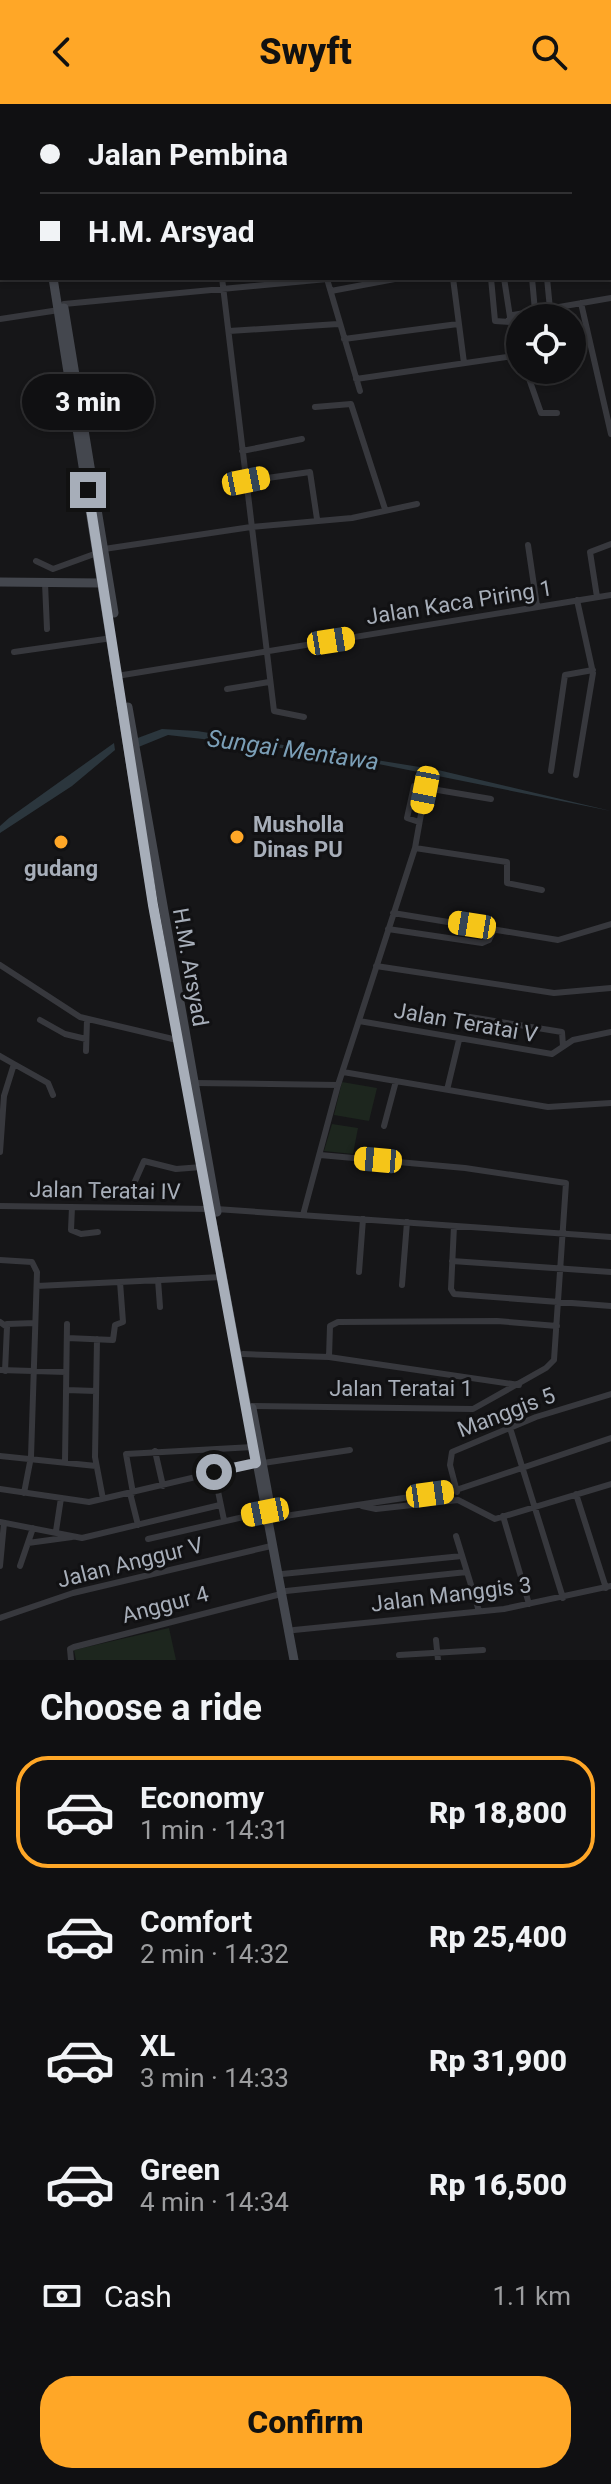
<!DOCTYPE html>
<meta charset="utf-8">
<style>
:root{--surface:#101012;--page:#19191b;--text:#f1f3f6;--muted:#9c9d9f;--line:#303032;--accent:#ffa727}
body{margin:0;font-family:Roboto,sans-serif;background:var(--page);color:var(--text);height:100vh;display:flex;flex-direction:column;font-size:30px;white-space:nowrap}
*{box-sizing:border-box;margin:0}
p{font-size:26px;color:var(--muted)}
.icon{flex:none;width:44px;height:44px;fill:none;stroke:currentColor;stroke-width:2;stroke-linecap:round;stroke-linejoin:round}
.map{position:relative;height:1556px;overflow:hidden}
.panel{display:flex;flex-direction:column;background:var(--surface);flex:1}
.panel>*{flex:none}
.banner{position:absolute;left:0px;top:0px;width:612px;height:176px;box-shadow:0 2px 6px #0004,0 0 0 2px var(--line);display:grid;align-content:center;height:176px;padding:0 40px;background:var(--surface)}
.controls{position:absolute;left:506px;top:200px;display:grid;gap:16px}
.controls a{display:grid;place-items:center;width:80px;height:80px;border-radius:50%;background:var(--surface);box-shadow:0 2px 6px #0004,0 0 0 2px var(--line);font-size:40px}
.end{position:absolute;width:36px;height:36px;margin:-18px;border:10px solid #a7aeb9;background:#111;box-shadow:0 0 0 4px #111}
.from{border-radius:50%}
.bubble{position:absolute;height:56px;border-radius:28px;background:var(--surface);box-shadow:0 2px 6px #0004,0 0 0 2px var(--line);font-size:26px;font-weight:800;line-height:56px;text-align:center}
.car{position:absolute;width:24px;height:48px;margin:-24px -12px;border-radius:10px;box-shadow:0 0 6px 2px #0007;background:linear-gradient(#f5c518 24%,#345 0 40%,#f5c518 0 76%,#345 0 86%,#f5c518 0)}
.banner b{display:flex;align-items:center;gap:28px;height:76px;font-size:30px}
.banner b+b{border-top:2px solid var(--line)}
.banner i{width:20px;height:20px;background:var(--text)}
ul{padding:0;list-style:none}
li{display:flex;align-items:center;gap:24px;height:112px;margin:0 16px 12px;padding:0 24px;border:4px solid transparent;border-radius:32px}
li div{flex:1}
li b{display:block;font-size:30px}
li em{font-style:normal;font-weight:800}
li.active{border-color:var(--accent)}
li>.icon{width:72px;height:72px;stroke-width:1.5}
h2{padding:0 40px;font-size:36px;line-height:96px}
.pay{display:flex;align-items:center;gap:20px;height:88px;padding:0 40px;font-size:30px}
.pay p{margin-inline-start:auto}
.cta{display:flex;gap:16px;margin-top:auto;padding:16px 40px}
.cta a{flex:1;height:92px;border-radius:32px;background:var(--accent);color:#111;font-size:32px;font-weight:800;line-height:92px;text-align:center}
header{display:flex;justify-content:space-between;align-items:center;height:104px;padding:0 40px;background:var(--accent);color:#111;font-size:36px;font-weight:800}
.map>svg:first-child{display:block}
</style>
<header><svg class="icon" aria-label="back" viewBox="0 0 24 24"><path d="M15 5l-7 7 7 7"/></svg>Swyft<svg class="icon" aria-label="search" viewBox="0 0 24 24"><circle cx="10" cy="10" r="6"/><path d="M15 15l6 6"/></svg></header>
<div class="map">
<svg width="611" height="1556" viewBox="0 0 611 1556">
<rect width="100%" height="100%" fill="#161618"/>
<path fill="#1d261e" d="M342,978L377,984L369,1017L334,1011Z
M332,1020L358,1024L353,1050L324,1047Z
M169,1524L176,1556H76L74,1546Z"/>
<path fill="#2b363d" d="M162,625L197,627L438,666L611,707L324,649L168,631L136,644L135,635Z
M114,639L115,646L72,682L0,729V722L9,714Z"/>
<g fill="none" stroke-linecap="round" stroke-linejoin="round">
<path stroke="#37383d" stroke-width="6" d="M41,0V2
M148,0L149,2
M90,2L97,0
M472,2V0
M610,14L611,13
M0,158L2,157
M222,174L274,607L304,613
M453,174L464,259
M491,174L495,217L512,218L520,244
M504,174L510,213
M532,174L535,207
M547,174L550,205
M331,187L400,174
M581,199L611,330
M64,200L327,175L360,287
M0,215L59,206
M508,217L513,211L611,194
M229,227L338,220
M344,235L458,220
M526,266L541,309H557
M356,275L520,251
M315,303L351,300L385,405
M242,347L302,335
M246,377L310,368L317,415
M528,441L537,502
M104,445L251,423L352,414L417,400
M36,457L53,465L97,449
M45,479L47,525
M597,493L590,448L611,440
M14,548L112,534
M123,571L611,491
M227,585L269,578
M551,667L565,571L593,566
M576,671L593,569L577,496
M419,718L407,714L414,682L491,695
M415,744L507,758V779L542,786
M393,809L558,836L611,820
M388,825L482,839L489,836L494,825
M0,861L80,913L177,936
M376,862L554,889L611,884
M470,913L562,928L563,942
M40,916L65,930L86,935
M359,917L552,950L573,936L611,928
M86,947L87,916
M0,952L14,960L4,992L0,1048
M14,960L48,979L53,991
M343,968L548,1003L611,999
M194,979L338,981L415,744L426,682
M447,986L459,936
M384,1022L396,977
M132,1084L144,1057L176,1065L202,1063
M0,1102L210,1105
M72,1103L71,1126L81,1130L98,1128
M216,1105L611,1133
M303,1111L338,981
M454,1122L451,1185L454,1190L611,1202
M0,1156L32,1158L37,1168L31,1353L24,1389
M452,1157L611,1168
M359,1168L363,1115
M158,1176L160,1203
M402,1181L407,1118
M37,1182L222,1173
M0,1218L7,1223L5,1267
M7,1220L35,1219
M67,1234L113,1236L115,1221L123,1218L120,1178
M97,1235L95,1353L103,1395
M243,1250L329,1253L519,1281
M329,1253L330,1222L338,1218L497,1217L557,1222
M0,1266L66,1268
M66,1286L96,1287
M252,1302L473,1305L546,1264L554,1256L566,1079L465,1064L320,1051
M510,1324L563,1494
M155,1347L163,1382
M0,1352L96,1362
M65,1357L67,1220
M263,1359L350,1346
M214,1368L224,1416
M0,1385L89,1398L256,1359
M457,1388L450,1361L452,1348L536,1313L611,1290
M130,1389L138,1421
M133,1389L126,1350L253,1343
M576,1390L606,1484
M362,1402L376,1405L458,1396L495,1415L611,1380
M503,1412L529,1500
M272,1414L456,1386L611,1334
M0,1418L82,1434L220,1401
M56,1427L61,1394
M456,1432L479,1507
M148,1435L265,1408
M28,1439L72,1433
M0,1462L4,1419
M20,1462L33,1424
M282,1470L462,1452
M286,1487L467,1468
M0,1514L73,1489L271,1442
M294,1526L504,1505L611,1482
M436,1536L438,1556
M399,1551L483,1546
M71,1556L70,1545L74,1543L281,1490"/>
<path stroke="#44474e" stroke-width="9" d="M22,0L23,2
M53,174L153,801L294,1556
M64,204L114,509
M0,478L101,479
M128,603L217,1108
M252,1304L271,1407"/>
</g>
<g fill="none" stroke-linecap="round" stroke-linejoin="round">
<path stroke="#a7aeb9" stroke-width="10" d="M88,386L153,801L256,1359L214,1368"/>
</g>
<g fill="#ffa727" stroke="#111113" stroke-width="3">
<circle cx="237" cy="733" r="8"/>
<circle cx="61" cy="738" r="8"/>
</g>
<g text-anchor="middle" stroke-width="6" stroke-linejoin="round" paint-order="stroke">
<g font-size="22" fill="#a7aeb9" stroke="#111113">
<text transform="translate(459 498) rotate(-9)" y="8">Jalan Kaca Piring 1</text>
<text transform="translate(191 863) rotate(80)" y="8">H.M. Arsyad</text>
<text transform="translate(466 918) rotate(10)" y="8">Jalan Teratai V</text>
<text transform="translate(105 1086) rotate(1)" y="8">Jalan Teratai IV</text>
<text x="401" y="1292">Jalan Teratai 1</text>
<text transform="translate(506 1308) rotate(-21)" y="8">Manggis 5</text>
<text transform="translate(130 1458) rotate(-14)" y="8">Jalan Anggur V</text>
<text transform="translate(451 1490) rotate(-7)" y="8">Jalan Manggis 3</text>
<text transform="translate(165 1500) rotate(-15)" y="8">Anggur 4</text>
</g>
<g font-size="22" font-weight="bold" fill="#a7aeb9" stroke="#111113" text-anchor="start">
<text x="253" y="728">Musholla<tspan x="253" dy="25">Dinas PU</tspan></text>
<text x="61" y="772" text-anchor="middle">gudang</text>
</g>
<g font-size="24" font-style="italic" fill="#7b9fb7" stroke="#111113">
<text transform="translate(293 646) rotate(8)" y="8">Sungai Mentawa</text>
</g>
</g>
</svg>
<div class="controls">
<a><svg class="icon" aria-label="locate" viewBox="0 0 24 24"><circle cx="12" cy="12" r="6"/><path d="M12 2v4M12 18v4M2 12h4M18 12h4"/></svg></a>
</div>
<i class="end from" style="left:214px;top:1368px"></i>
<i class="end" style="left:88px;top:386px"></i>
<div class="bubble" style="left:22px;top:270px;width:132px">3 min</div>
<i class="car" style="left:246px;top:377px;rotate:79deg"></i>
<i class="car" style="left:331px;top:537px;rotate:81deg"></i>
<i class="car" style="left:425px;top:686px;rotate:191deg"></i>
<i class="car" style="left:472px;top:821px;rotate:279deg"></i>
<i class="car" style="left:378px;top:1056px;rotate:275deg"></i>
<i class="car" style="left:430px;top:1390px;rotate:82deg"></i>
<i class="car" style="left:265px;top:1408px;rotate:259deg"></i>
<div class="banner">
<b><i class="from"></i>Jalan Pembina</b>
<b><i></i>H.M. Arsyad</b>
</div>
</div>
<section class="panel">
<h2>Choose a ride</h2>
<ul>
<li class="active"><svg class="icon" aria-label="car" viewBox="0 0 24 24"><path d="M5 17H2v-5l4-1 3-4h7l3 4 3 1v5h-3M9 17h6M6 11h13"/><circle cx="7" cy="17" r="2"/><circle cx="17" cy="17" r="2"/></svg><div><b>Economy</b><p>1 min · 14:31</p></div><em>Rp 18,800</em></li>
<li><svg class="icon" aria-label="car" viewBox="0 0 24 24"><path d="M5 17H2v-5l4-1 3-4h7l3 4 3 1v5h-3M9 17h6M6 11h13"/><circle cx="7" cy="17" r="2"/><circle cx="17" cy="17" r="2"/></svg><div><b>Comfort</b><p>2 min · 14:32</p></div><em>Rp 25,400</em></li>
<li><svg class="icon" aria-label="car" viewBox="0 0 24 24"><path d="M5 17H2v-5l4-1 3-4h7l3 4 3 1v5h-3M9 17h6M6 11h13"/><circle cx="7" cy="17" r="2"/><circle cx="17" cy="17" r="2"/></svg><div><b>XL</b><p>3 min · 14:33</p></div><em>Rp 31,900</em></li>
<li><svg class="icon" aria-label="car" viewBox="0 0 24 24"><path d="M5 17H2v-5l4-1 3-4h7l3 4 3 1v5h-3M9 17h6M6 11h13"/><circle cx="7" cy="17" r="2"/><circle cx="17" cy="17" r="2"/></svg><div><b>Green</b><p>4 min · 14:34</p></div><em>Rp 16,500</em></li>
</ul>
<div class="pay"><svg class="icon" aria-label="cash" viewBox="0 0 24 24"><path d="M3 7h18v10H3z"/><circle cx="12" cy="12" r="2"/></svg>Cash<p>1.1 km</p></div>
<div class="cta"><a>Confirm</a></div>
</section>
